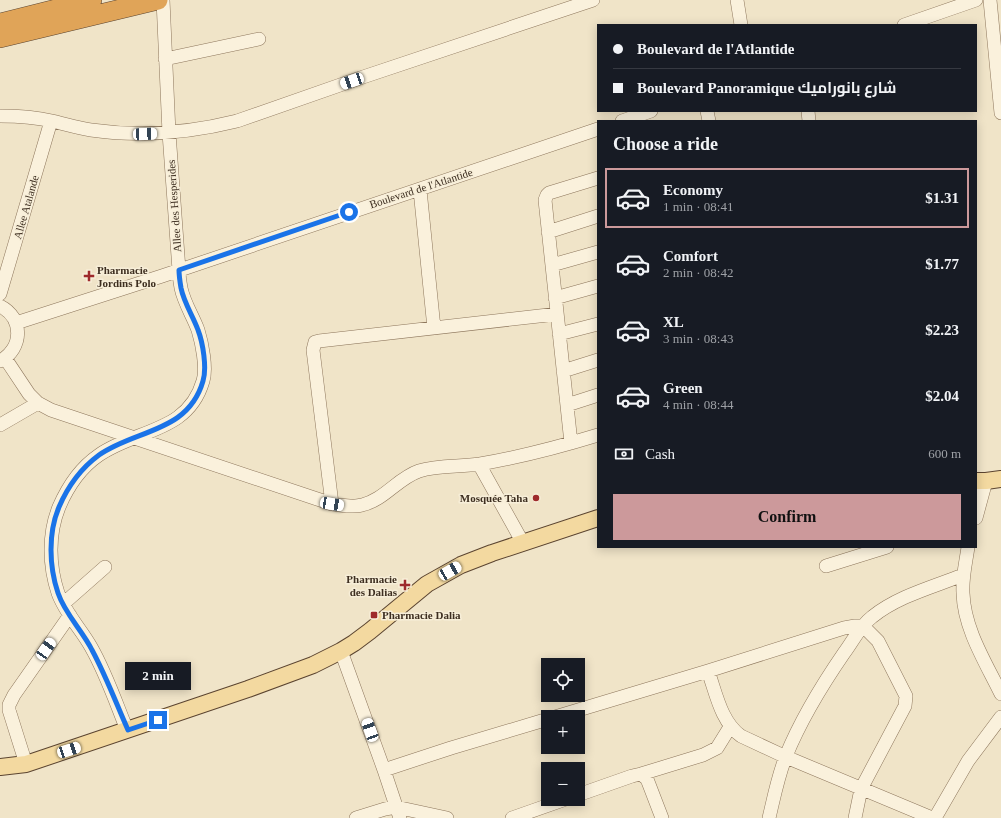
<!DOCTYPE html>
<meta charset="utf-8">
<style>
:root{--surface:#171b24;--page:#242831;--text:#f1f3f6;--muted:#9ea1a6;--line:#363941;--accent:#cc999b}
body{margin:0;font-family:"Times New Roman",Cairo,serif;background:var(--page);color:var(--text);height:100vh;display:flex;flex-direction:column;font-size:15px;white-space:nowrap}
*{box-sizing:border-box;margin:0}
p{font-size:13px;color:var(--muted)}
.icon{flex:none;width:22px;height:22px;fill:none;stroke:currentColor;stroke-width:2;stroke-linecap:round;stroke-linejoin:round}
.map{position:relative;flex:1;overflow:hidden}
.sheet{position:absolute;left:597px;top:120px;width:380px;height:428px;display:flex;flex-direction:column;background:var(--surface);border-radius:0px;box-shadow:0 2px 10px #0003}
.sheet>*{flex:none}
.banner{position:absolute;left:597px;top:24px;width:380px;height:88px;border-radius:0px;box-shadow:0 2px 10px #0003;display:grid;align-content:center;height:88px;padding:0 16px;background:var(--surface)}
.buttons{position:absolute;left:541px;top:658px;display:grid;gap:8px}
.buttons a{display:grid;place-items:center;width:44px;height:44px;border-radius:0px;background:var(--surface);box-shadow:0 2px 10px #0003;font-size:20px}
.end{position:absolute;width:18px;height:18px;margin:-9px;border:5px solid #1a73e8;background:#fff;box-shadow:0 0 0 2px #fff}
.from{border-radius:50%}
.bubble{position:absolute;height:28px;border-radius:0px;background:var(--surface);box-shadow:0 2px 10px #0003;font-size:13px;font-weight:700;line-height:28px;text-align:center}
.car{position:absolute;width:12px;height:24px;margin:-12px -6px;border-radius:5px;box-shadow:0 0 3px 1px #0007;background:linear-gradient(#fff 24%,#345 0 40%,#fff 0 76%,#345 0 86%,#fff 0)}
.banner b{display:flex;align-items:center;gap:14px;height:38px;font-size:15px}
.banner b+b{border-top:1px solid var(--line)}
.banner i{width:10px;height:10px;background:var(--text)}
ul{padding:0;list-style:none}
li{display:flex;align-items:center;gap:12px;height:60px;margin:0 8px 6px;padding:0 8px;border:2px solid transparent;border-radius:0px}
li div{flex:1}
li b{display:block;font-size:15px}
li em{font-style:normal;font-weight:700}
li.on{border-color:var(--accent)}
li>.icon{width:36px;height:36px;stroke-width:1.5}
h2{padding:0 16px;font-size:18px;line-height:48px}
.pay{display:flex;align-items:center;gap:10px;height:44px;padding:0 16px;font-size:15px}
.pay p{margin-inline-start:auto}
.button{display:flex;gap:8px;margin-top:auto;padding:8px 16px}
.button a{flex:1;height:46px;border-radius:0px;background:var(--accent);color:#111;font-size:16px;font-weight:700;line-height:46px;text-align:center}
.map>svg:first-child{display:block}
</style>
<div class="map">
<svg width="1001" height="818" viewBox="0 0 1001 818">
<rect width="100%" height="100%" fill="#f0e4c8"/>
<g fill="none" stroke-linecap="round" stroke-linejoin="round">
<defs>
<path id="minor" d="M737,0L741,25
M990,0L1001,113
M904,25L976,0
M165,59L259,39
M707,111L709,121
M808,111L809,121
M0,116C17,116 35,117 52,121C65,124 78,128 91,130C140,137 189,133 237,121L363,77L593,0
M622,121L651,111
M420,190L434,328
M548,232L598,216
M552,265L598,252
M0,294L51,121
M555,298L598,286
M0,306C24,318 23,349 0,361
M16,323L162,276L598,129
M559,334L598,324
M5,358L29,394L38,403L51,410L332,504C342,505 353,508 362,505C384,500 398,478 419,471C438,465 460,467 480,464C520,457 559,447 598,435
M563,371L598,360
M567,405L598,395
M0,425L38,403
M571,443L545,200L547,195L549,193L598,178
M479,464L523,543
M332,504L313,350L315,342L319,341L557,314
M976,518L986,481
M968,547C966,562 962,577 963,593C964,629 986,663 1001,694
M826,566L887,547
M63,604L105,567
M341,651L384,770L400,818
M708,671C716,693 721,722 741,736L786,757L932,818
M555,717L708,671L844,628L855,626H863L878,641L906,696L905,706L861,789L855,818
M127,730C116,703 106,673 91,647C81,629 65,613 58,593C49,566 48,534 59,507C68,486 80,468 99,455C136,429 188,433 203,381C207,368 202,343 198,330C193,316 184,303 181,288C180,283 179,276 179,270L169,133L163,0
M26,764L9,710V705L14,695L70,615
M384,770L451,748L548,719
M641,774L647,779L662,818
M578,795L632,776L641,774L703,755L717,748L730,727
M356,818L385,809L396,807L447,818
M512,818L566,799
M769,818C774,797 778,776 786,756C801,719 822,685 844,653C853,641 860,626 872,617C898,596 933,587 963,575
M935,818L968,761L1001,717"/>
<path id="major" d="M976,481H986L1001,479
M0,767L26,764L248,689L313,665L341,651L354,643L370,631L427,584L461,565L492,553L598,518"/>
<path id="highway" d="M0,23L92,0
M0,38L158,0"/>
</defs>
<use href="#minor" stroke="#8d765c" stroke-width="14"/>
<use href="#major" stroke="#5b4430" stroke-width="18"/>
<use href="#highway" stroke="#5b4430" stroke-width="20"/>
<use href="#minor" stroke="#faf1dc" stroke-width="13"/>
<use href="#major" stroke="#f3d9a0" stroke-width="16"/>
<use href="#highway" stroke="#e0a458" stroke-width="19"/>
</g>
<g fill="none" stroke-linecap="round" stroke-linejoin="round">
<path stroke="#1a73e8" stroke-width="5" d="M158,720L128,730C116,703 106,676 92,650C82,630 65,614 58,593C49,566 48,533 59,507C68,486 80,469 99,455C136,429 188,433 203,381C207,368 203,343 198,330C193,316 184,303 181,288C180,282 179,276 179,270L349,212"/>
</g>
<g fill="#9e2a2b" stroke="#f7eed8" stroke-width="1.5">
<path d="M87 270h4v4h4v4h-4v4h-4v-4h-4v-4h4z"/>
<circle cx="536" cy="498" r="4"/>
<path d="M403 579h4v4h4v4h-4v4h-4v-4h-4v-4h4z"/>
<rect x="370" y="611" width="8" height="8" rx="2"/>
</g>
<g text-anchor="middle" stroke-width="3" stroke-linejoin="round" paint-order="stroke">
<g font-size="11" fill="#3d2e20" stroke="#f7eed8">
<text transform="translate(421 188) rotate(-18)" y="4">Boulevard de l'Atlantide</text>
<text transform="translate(174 206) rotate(-94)" y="4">Allee des Hesperides</text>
<text transform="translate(26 207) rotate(-74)" y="4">Allee Atalande</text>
</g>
<g font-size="11" font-weight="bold" fill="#3d2e20" stroke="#f7eed8" text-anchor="start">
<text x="97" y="274">Pharmacie<tspan x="97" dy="13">Jordins Polo</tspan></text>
<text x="528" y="502" text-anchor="end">Mosquée Taha</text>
<text x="397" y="583" text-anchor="end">Pharmacie<tspan x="397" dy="13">des Dalias</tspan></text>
<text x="382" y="619">Pharmacie Dalia</text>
</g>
</g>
</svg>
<div class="buttons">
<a><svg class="icon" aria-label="locate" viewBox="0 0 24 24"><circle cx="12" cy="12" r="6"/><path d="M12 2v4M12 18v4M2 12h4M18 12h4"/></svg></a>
<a>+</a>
<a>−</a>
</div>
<i class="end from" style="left:349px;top:212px"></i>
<i class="end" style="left:158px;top:720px"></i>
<div class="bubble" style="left:125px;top:662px;width:66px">2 min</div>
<i class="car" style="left:352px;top:81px;rotate:251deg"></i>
<i class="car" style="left:145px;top:134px;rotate:88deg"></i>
<i class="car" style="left:332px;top:504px;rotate:99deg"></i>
<i class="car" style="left:450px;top:571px;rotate:60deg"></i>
<i class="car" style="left:46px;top:649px;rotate:35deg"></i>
<i class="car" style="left:370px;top:730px;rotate:340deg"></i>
<i class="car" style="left:69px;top:750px;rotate:72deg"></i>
<div class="banner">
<b><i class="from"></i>Boulevard de l'Atlantide</b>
<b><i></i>Boulevard Panoramique شارع بانوراميك</b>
</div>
<section class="sheet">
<h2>Choose a ride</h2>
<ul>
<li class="on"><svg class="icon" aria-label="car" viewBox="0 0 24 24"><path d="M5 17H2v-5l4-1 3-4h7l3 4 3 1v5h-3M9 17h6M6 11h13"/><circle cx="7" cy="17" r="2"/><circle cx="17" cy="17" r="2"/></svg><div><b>Economy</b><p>1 min · 08:41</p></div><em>$1.31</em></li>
<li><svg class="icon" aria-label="car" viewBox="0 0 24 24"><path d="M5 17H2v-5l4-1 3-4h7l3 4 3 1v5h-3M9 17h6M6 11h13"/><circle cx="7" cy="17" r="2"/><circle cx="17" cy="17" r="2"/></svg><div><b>Comfort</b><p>2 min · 08:42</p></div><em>$1.77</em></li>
<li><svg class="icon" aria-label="car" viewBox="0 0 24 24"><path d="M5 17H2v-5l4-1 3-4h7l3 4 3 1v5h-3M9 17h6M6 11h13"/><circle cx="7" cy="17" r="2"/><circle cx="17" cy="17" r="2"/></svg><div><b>XL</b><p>3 min · 08:43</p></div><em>$2.23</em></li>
<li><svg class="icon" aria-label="car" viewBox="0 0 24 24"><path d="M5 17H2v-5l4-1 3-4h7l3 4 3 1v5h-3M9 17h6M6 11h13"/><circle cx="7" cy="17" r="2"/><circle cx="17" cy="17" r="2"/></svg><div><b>Green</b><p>4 min · 08:44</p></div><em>$2.04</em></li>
</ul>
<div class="pay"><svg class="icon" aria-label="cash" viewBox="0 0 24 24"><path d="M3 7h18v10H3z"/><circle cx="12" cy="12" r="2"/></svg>Cash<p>600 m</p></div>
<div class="button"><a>Confirm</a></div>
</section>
</div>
